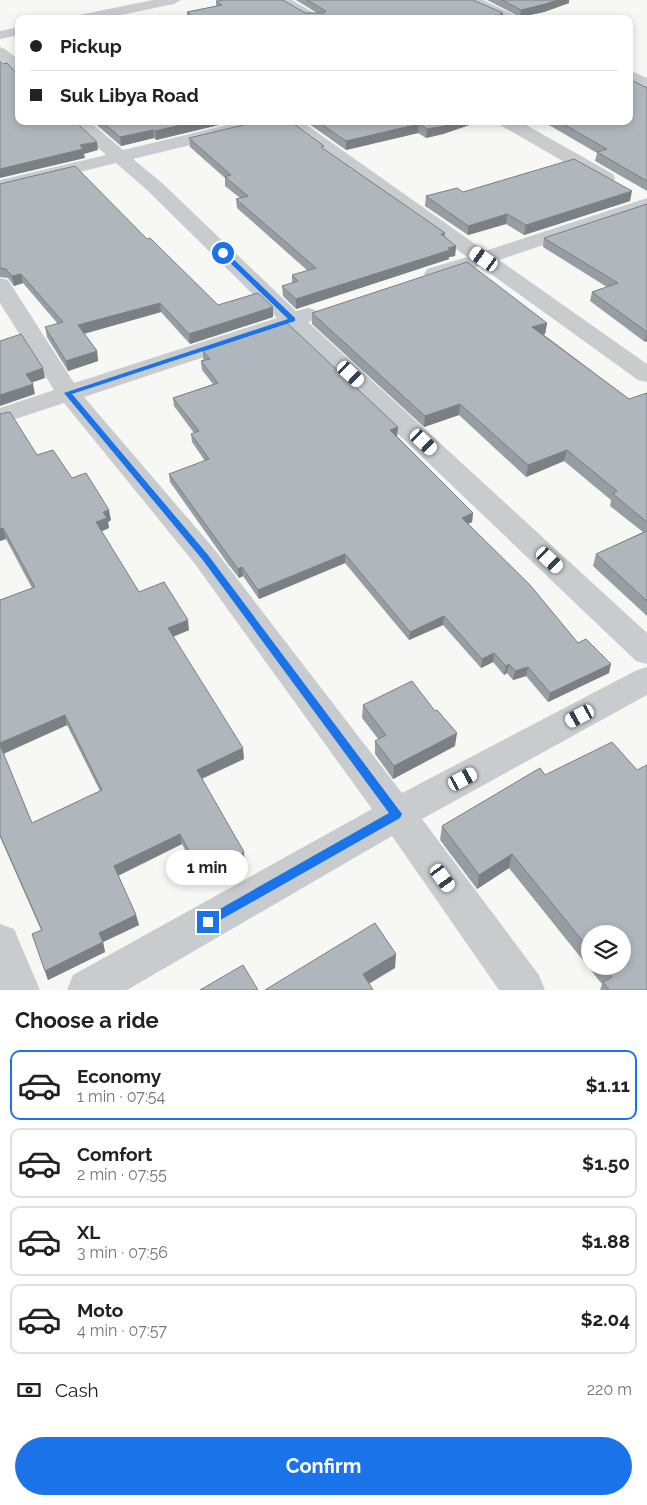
<!DOCTYPE html>
<meta charset="utf-8">
<style>
:root{--surface:#fff;--page:#f6f6f6;--text:#222;--muted:#767676;--line:#e0e0e0;--accent:#1a73e8}
body{margin:0;font-family:Raleway,sans-serif;background:var(--page);color:var(--text);height:100vh;display:flex;flex-direction:column;font-size:19px;white-space:nowrap}
*{box-sizing:border-box;margin:0}
p{font-size:16px;color:var(--muted)}
.icon{flex:none;width:28px;height:28px;fill:none;stroke:currentColor;stroke-width:2;stroke-linecap:round;stroke-linejoin:round}
.map{position:relative;height:990px;overflow:hidden}
.sheet{display:flex;flex-direction:column;background:var(--surface);flex:1}
.sheet>*{flex:none}
.banner{position:absolute;left:15px;top:15px;width:618px;height:110px;border-radius:10px;box-shadow:0 2px 8px #0003;display:grid;align-content:center;height:110px;padding:0 15px;background:var(--surface)}
.tools{position:absolute;left:581px;top:925px;display:grid;gap:10px}
.tools a{display:grid;place-items:center;width:50px;height:50px;border-radius:50%;background:var(--surface);box-shadow:0 2px 8px #0003;font-size:25px}
.end{position:absolute;width:22px;height:22px;margin:-11px;border:6px solid #1a73e8;background:#fff;box-shadow:0 0 0 2px #fff}
.from{border-radius:50%}
.bubble{position:absolute;height:35px;border-radius:18px;background:var(--surface);box-shadow:0 2px 8px #0003;font-size:16px;font-weight:700;line-height:35px;text-align:center}
.car{position:absolute;width:15px;height:30px;margin:-15px -8px;border-radius:6px;box-shadow:0 0 4px 1px #0007;background:linear-gradient(#fff 24%,#345 0 40%,#fff 0 76%,#345 0 86%,#fff 0)}
.banner b{display:flex;align-items:center;gap:18px;height:48px;font-size:19px}
.banner b+b{border-top:1px solid var(--line)}
.banner i{width:12px;height:12px;background:var(--text)}
ul{padding:0;list-style:none}
li{display:flex;align-items:center;gap:15px;height:70px;margin:0 10px 8px;padding:0 5px;border:2px solid var(--line);border-radius:10px}
li div{flex:1}
li b{display:block;font-size:19px}
li em{font-style:normal;font-weight:700}
li.current{border-color:var(--accent)}
li>.icon{width:45px;height:45px;stroke-width:1.5}
h2{padding:0 15px;font-size:22px;line-height:60px}
.pay{display:flex;align-items:center;gap:12px;height:55px;padding:0 15px;font-size:19px}
.pay p{margin-inline-start:auto}
.cta{display:flex;gap:10px;margin-top:auto;padding:10px 15px}
.cta a{flex:1;height:58px;border-radius:30px;background:var(--accent);color:#fff;font-size:20px;font-weight:700;line-height:58px;text-align:center}
.map>svg:first-child{display:block}
</style>
<div class="map">
<svg width="647" height="990" viewBox="0 0 647 990">
<rect width="100%" height="100%" fill="#f7f7f3"/>
<g fill="none" stroke-linecap="round" stroke-linejoin="round">
<path fill="#c9cccf" fill-rule="evenodd" d="M153,0H181L174,4L102,19H72L79,15Z
M275,0H292L324,19H306Z
M465,0H483L517,16L519,19H500L467,3Z
M19,27V35L0,39V31Z
M0,47L5,49L19,60V74L13,72L0,60Z
M629,70L647,78V89L629,81Z
M70,121H89L123,150L244,121H274L272,125L133,159L161,182L296,311L308,308L316,310L319,315L316,320L308,322L647,633V664L636,661L288,329L84,397L215,550L402,793L635,671L647,667V695L422,819L539,975L545,990H499L392,836L127,990H67L73,975L372,809L195,564L64,403L0,424V408L54,390L0,303V278L8,280L74,383L277,318L147,190L116,163L0,192V180L106,155Z
M281,121H301L485,251L647,198V210L499,260L647,364V382L638,380L480,266L435,280L427,279L424,274L427,269L467,257Z
M498,121H519L613,174L615,178L613,182L606,184L599,182L500,125Z
M0,924L14,929L40,990H0Z"/>
</g>
<path fill="#969da3" fill-rule="evenodd" d="M296,0H473L503,13V19H187V12L216,6V1L305,13H317Z
M487,0H569V3L544,12L520,17Z
M647,88V191L595,161L597,153L542,121H629Z
M92,121H235L156,140L154,138L121,146Z
M305,121H481L443,134L426,138L418,133L346,150Z
M189,138L324,149L445,233V238L456,246L455,256L449,257V259L296,309L283,296L282,286L292,283V275L308,271L237,208L236,199L240,198L225,186V178L190,147Z
M0,184L147,239L218,305L273,307V317L190,344L161,312L84,334L97,351L98,361L68,371L47,337L45,327L58,324L23,283L14,286L8,278L0,277Z
M463,192L630,201L524,235L506,224L468,235L425,206L426,196Z
M647,204V341L645,342L590,301L592,292L607,287L543,247L544,238Z
M312,313L547,323L545,334H543L629,399L647,393V616L593,566L596,554L643,532L610,506L611,500L564,461L526,477L459,415L424,427L312,324Z
M203,351L398,427L397,436L473,513L472,522L468,524L578,643L609,673L548,702L526,676L513,680L507,673L504,675L493,662L481,668L443,625L409,640L345,563L259,599L243,576L239,578L228,564L170,482L169,474L205,461L192,442L191,434L194,433L174,406L173,398L213,384L202,370L201,361L204,360L203,359Z
M0,414L37,455L72,478L111,520L108,522L109,528L101,531L139,592L189,630L173,637L244,759L202,779L245,862L203,884L182,844L118,876L136,915L139,925L103,942L105,952L48,980L32,934L41,930L0,837V600L32,588L6,539L0,541ZM67,725L100,791L32,823L3,754Z
M363,705L455,746L393,779L375,754V741L379,740L362,718Z
M540,768L647,990H600L602,984L509,868L477,889L440,840L442,826ZM590,934L622,966H590Z"/>
<path fill="#7a8084" d="M558,0H569V3L544,12L520,17L521,10Z
M503,13V19H495V17Z
M198,121H235L156,140L155,131Z
M457,121H481L443,134L426,138L427,129Z
M419,124L418,133L346,150V141Z
M153,130L154,138L121,146L120,137Z
M97,142L98,150L84,154L85,158L0,178V169L80,145Z
M632,191L630,201L524,235L526,225Z
M507,214L506,224L468,235V226Z
M456,246L455,256L449,257V259L296,309V299Z
M21,274L23,283L14,286L12,276Z
M160,303L161,312L79,335L78,325Z
M273,307V317L190,344L189,334Z
M547,323L545,334L531,338L532,327Z
M647,333V341L645,342Z
M97,351L98,361L68,371L66,361Z
M43,368L45,378L28,384L26,374Z
M33,384L35,394L0,406V395Z
M460,404L459,415L424,427L425,416Z
M398,427L397,436L390,438V430Z
M567,450L564,461L526,477L528,465Z
M109,510L111,520L108,522L109,528L98,533L96,522L103,512Z
M473,513L472,522L461,527L462,518Z
M3,528L6,539L0,541V529Z
M345,554V563L259,599L258,590Z
M242,567L243,576L239,578L238,569Z
M444,616L443,625L409,640L410,632Z
M188,620L189,630L169,638L168,628Z
M494,653L493,662L481,668L482,659Z
M509,664L507,673L504,675L506,666Z
M611,664L609,673L548,702L550,693Z
M528,667L526,676L513,680L515,671Z
M65,715L67,725L3,754L0,743Z
M457,733L455,746L393,779L394,766Z
M243,748L244,759L198,780L197,770Z
M180,834L182,844L117,876L114,866Z
M244,852L245,862L203,884L201,874Z
M512,854L509,868L477,889L479,875Z
M136,915L139,925L103,942L105,952L48,980L45,971L99,933Z
M396,954L395,968L362,988L363,974Z"/>
<path fill="#afb7bd" stroke="#7a8084" d="M224,0H283L305,13H324L326,11L307,0H473L503,13L495,17L499,19H196L187,12L222,5L216,1Z
M502,0H558L545,4L521,10Z
M0,61L3,64L7,63L19,76V121H75L97,142L80,145L83,149L0,169Z
M629,79L647,88V181L597,152L607,149L558,121H629Z
M101,121H198L155,131L153,130L120,137Z
M260,121H290L324,146L321,147L445,233L441,234L456,246L448,248L450,250L296,299L282,286L298,281L292,275L316,268L236,199L248,196L225,177L231,175L189,138Z
M317,121H457L444,126L427,129L419,124L346,141Z
M574,159L632,191L526,225L507,214L468,226L426,196L457,188L463,192Z
M75,166L147,239L150,238L218,305L258,293L273,307L189,334L160,303L78,325L97,351L66,361L45,327L63,322L21,274L12,276L6,269L0,268V184Z
M647,204V332L592,292L618,283L544,238Z
M467,262L547,323L532,327L629,399L647,393V522L613,494L617,491L567,450L528,465L460,404L425,416L312,313Z
M287,323L398,427L390,430L473,513L462,518L530,585L578,643L586,639L611,664L550,693L528,667L515,671L509,664L506,666L494,653L482,659L444,616L410,632L345,554L258,590L242,567L238,569L169,474L209,459L191,434L199,431L173,398L218,383L201,361L210,359L203,351Z
M21,334L43,368L26,374L33,384L0,395V341Z
M10,412L37,455L53,450L72,478L86,473L109,510L103,512L107,518L96,522L139,592L164,582L188,620L168,628L243,748L197,770L244,852L201,874L180,834L114,866L136,915L99,933L103,942L45,971L32,934L42,930L0,835V745L32,823L102,790L65,715L0,743V600L35,587L3,528L0,529V414Z
M647,531V601L596,554Z
M412,681L435,711L437,710L457,733L394,766L375,741L386,735L363,705Z
M612,742L637,770L647,765V990H609L603,982L612,977L603,966H622V934H590V950L512,854L479,875L442,826L540,768L545,775Z
M375,923L396,954L363,974L373,990H265Z
M243,965L258,990H200Z"/>
<path fill="#1a73e8" d="M221,252H226L295,318V321L72,394L208,555L402,814L400,818L208,927L204,926L202,922L204,918L389,813L202,559L64,393L288,319L221,254Z"/>
</svg>
<div class="tools">
<a><svg class="icon" aria-label="layers" viewBox="0 0 24 24"><path d="M12 4l9 5-9 5-9-5zM3 14l9 5 9-5"/></svg></a>
</div>
<i class="end from" style="left:223px;top:253px"></i>
<i class="end" style="left:208px;top:922px"></i>
<div class="bubble" style="left:166px;top:850px;width:82px">1 min</div>
<i class="car" style="left:484px;top:259px;rotate:305deg"></i>
<i class="car" style="left:351px;top:374px;rotate:133deg"></i>
<i class="car" style="left:424px;top:442px;rotate:133deg"></i>
<i class="car" style="left:550px;top:560px;rotate:133deg"></i>
<i class="car" style="left:580px;top:716px;rotate:242deg"></i>
<i class="car" style="left:463px;top:779px;rotate:62deg"></i>
<i class="car" style="left:443px;top:878px;rotate:144deg"></i>
<div class="banner">
<b><i class="from"></i>Pickup</b>
<b><i></i>Suk Libya Road</b>
</div>
</div>
<section class="sheet">
<h2>Choose a ride</h2>
<ul>
<li class="current"><svg class="icon" aria-label="car" viewBox="0 0 24 24"><path d="M5 17H2v-5l4-1 3-4h7l3 4 3 1v5h-3M9 17h6M6 11h13"/><circle cx="7" cy="17" r="2"/><circle cx="17" cy="17" r="2"/></svg><div><b>Economy</b><p>1 min · 07:54</p></div><em>$1.11</em></li>
<li><svg class="icon" aria-label="car" viewBox="0 0 24 24"><path d="M5 17H2v-5l4-1 3-4h7l3 4 3 1v5h-3M9 17h6M6 11h13"/><circle cx="7" cy="17" r="2"/><circle cx="17" cy="17" r="2"/></svg><div><b>Comfort</b><p>2 min · 07:55</p></div><em>$1.50</em></li>
<li><svg class="icon" aria-label="car" viewBox="0 0 24 24"><path d="M5 17H2v-5l4-1 3-4h7l3 4 3 1v5h-3M9 17h6M6 11h13"/><circle cx="7" cy="17" r="2"/><circle cx="17" cy="17" r="2"/></svg><div><b>XL</b><p>3 min · 07:56</p></div><em>$1.88</em></li>
<li><svg class="icon" aria-label="car" viewBox="0 0 24 24"><path d="M5 17H2v-5l4-1 3-4h7l3 4 3 1v5h-3M9 17h6M6 11h13"/><circle cx="7" cy="17" r="2"/><circle cx="17" cy="17" r="2"/></svg><div><b>Moto</b><p>4 min · 07:57</p></div><em>$2.04</em></li>
</ul>
<div class="pay"><svg class="icon" aria-label="cash" viewBox="0 0 24 24"><path d="M3 7h18v10H3z"/><circle cx="12" cy="12" r="2"/></svg>Cash<p>220 m</p></div>
<div class="cta"><a>Confirm</a></div>
</section>
